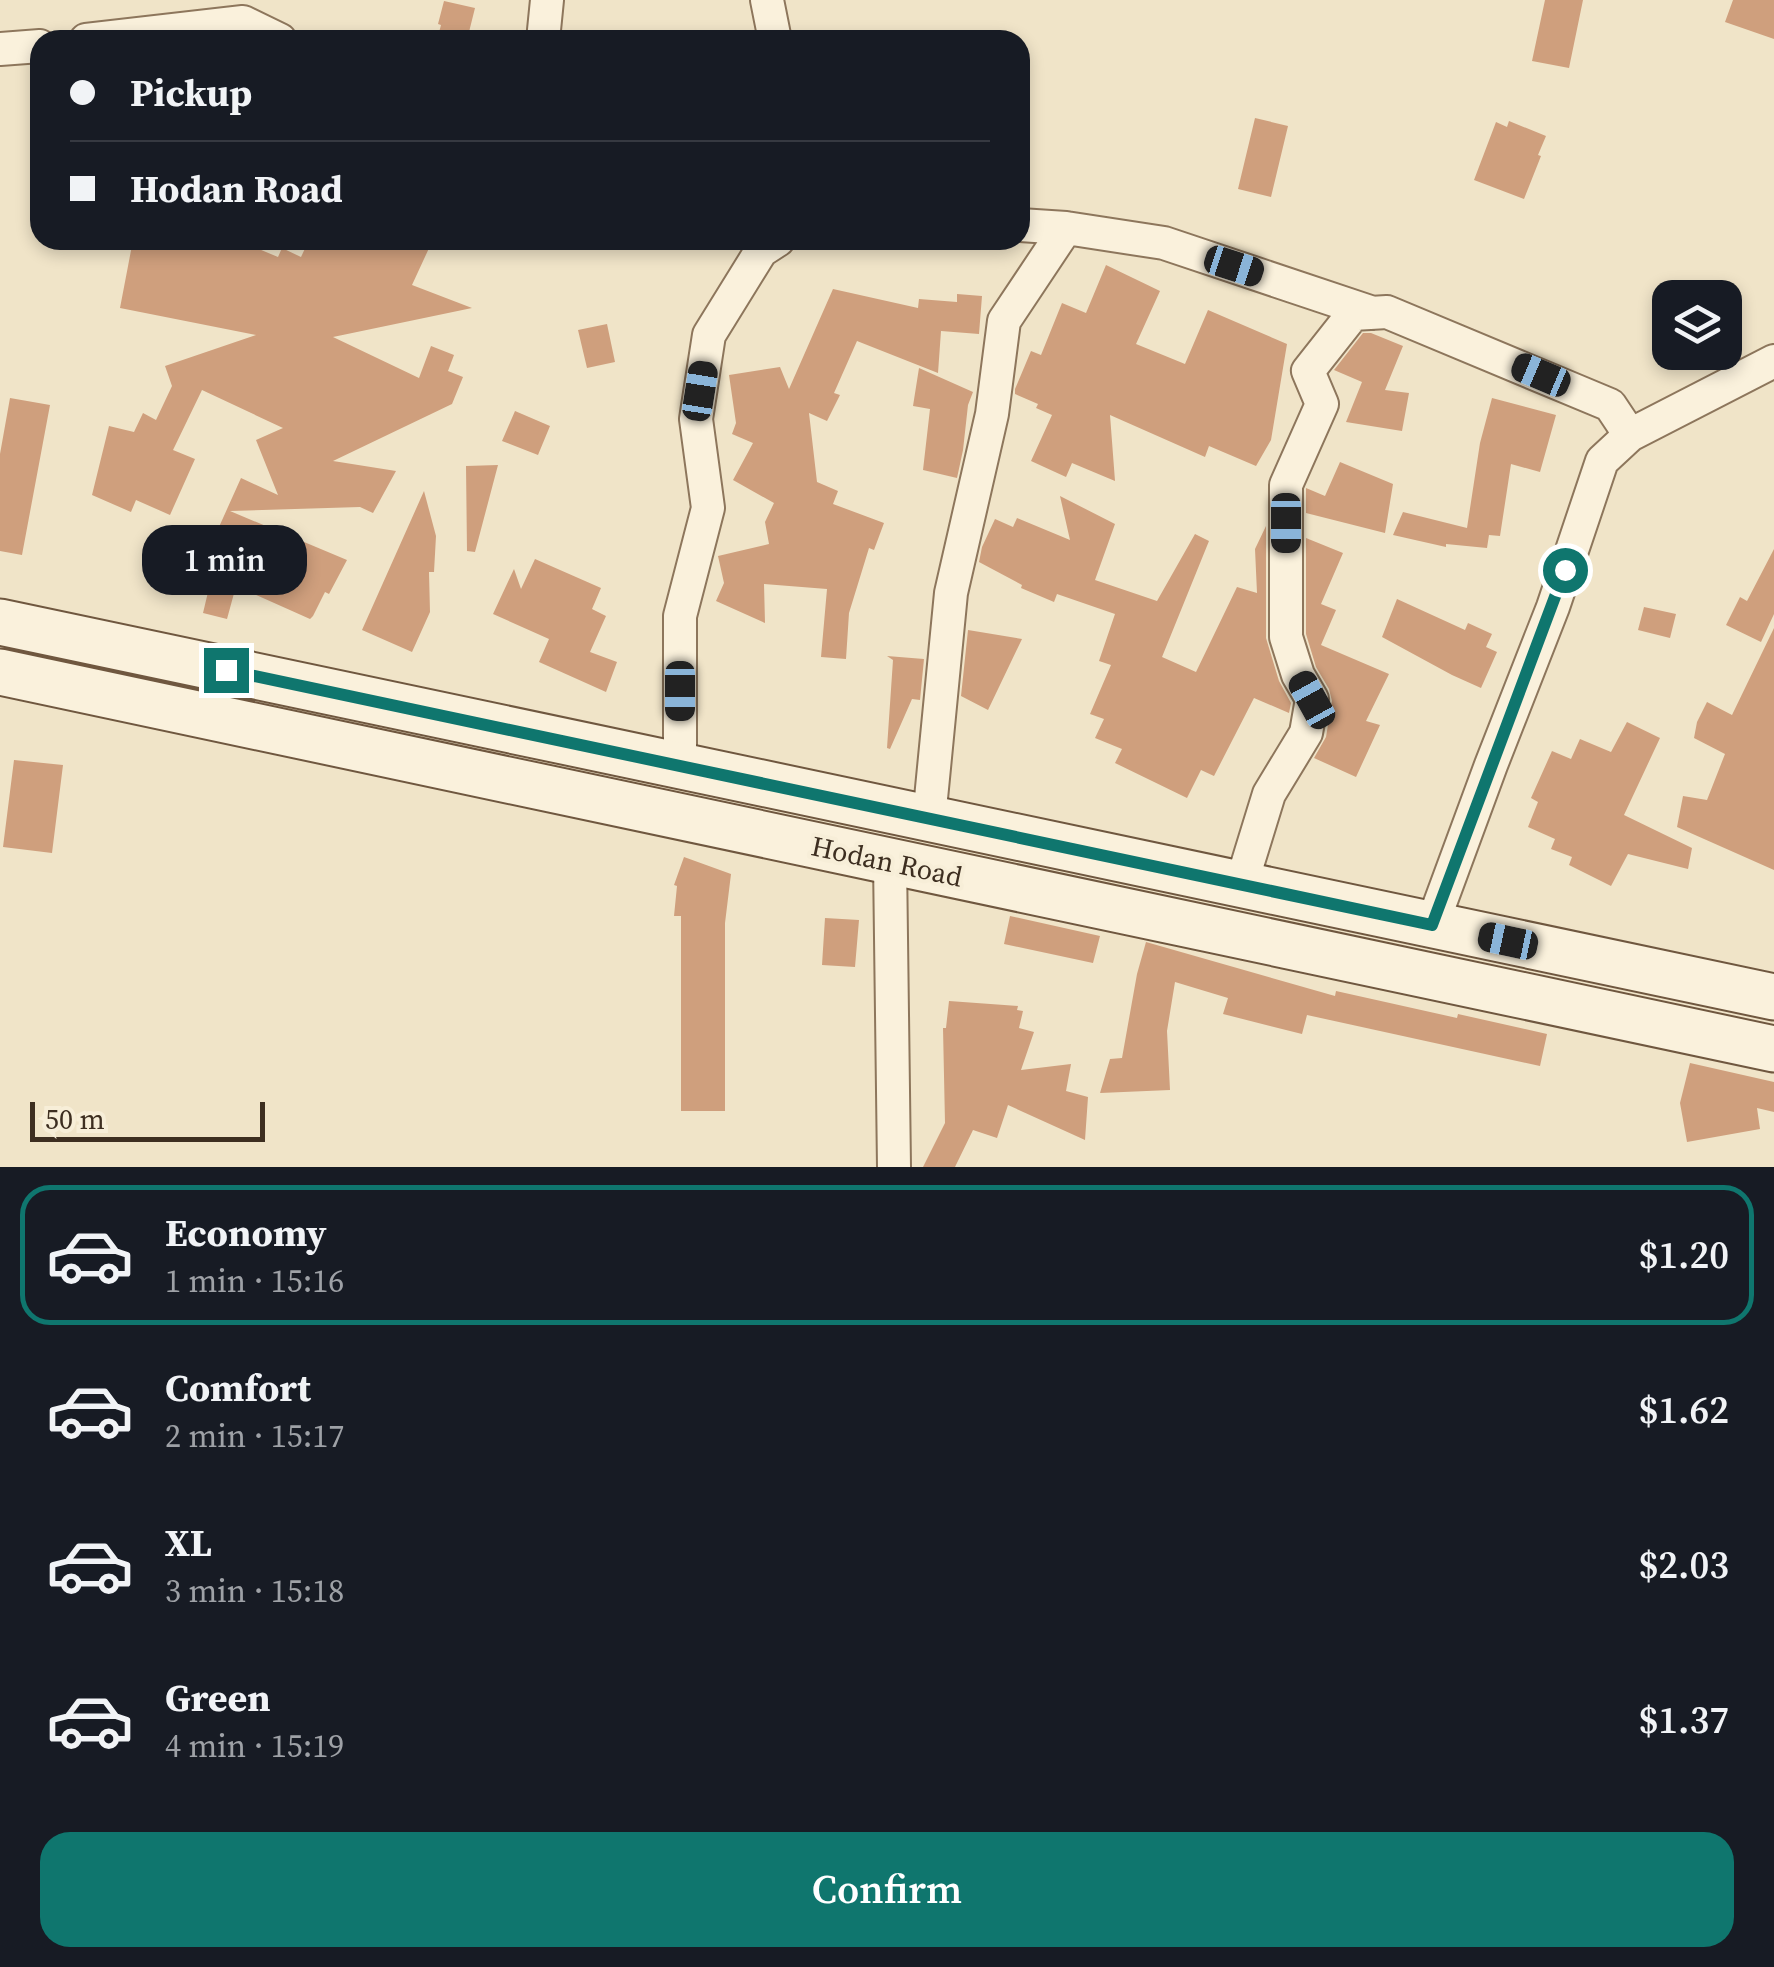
<!DOCTYPE html>
<meta charset="utf-8">
<style>
:root{--surface:#171b24;--page:#20242c;--text:#f1f3f6;--muted:#9ea1a6;--line:#363941;--accent:#0f766e}
body{margin:0;font-family:"Source Serif 4",serif;background:var(--page);color:var(--text);height:100vh;display:flex;flex-direction:column;font-size:38px;white-space:nowrap}
*{box-sizing:border-box;margin:0}
p{font-size:32px;color:var(--muted)}
.icon{flex:none;width:55px;height:55px;fill:none;stroke:currentColor;stroke-width:2;stroke-linecap:round;stroke-linejoin:round}
.map{position:relative;height:1167px;overflow:hidden}
.details{display:flex;flex-direction:column;background:var(--surface);flex:1}
.details>*{flex:none}
.guide{position:absolute;left:30px;top:30px;width:1000px;height:220px;border-radius:30px;box-shadow:0 5px 15px #0003;display:grid;align-content:center;height:220px;padding:0 40px;background:var(--surface)}
.tools{position:absolute;left:1652px;top:280px;display:grid;gap:20px}
.tools a{display:grid;place-items:center;width:90px;height:90px;border-radius:20px;background:var(--surface);box-shadow:0 5px 15px #0003;font-size:50px}
.scale{position:absolute;left:30px;bottom:25px;width:235px;box-sizing:border-box;padding-left:10px;border:5px solid #3d2e20;border-top:0;font-size:28px;line-height:35px;white-space:nowrap;color:#3d2e20;-webkit-text-stroke:8px #f7eed8;paint-order:stroke}
.end{position:absolute;width:45px;height:45px;margin:-22px;border:12px solid #0f766e;background:#fff;box-shadow:0 0 0 5px #fff}
.from{border-radius:50%}
.bubble{position:absolute;height:70px;border-radius:30px;background:var(--surface);box-shadow:0 5px 15px #0003;font-size:32px;font-weight:600;line-height:70px;text-align:center}
.car{position:absolute;width:30px;height:60px;margin:-30px -15px;border-radius:12px;box-shadow:0 0 8px 2px #0007;background:linear-gradient(#222 24%,#8ab4d8 0 40%,#222 0 76%,#8ab4d8 0 86%,#222 0)}
.guide b{display:flex;align-items:center;gap:35px;height:95px;font-size:38px}
.guide b+b{border-top:2px solid var(--line)}
.guide i{width:25px;height:25px;background:var(--text)}
ul{padding:18px 0 0;list-style:none}
li{display:flex;align-items:center;gap:30px;height:140px;margin:0 20px 15px;padding:0 20px;border:5px solid transparent;border-radius:30px}
li div{flex:1}
li b{display:block;font-size:38px}
li em{font-style:normal;font-weight:600}
li.current{border-color:var(--accent)}
li>.icon{width:90px;height:90px;stroke-width:1.5}
.primary-button{display:flex;gap:20px;margin-top:auto;padding:20px 40px}
.primary-button a{flex:1;height:115px;border-radius:30px;background:var(--accent);color:#fff;font-size:40px;font-weight:600;line-height:115px;text-align:center}
.map>svg:first-child{display:block}
</style>
<div class="map">
<svg width="1774" height="1167" viewBox="0 0 1774 1167">
<rect width="100%" height="100%" fill="#f0e4c8"/>
<path fill="#cf9f7d" d="M1545,0H1583L1569,68L1532,61Z
M1733,0H1774V39L1725,22Z
M444,1L475,8L467,40H437L441,25L438,24Z
M1255,118L1288,126L1271,197L1238,189Z
M1509,121L1546,136L1538,155L1541,156L1524,199L1474,180L1496,122L1507,127Z
M133,240H237L278,257L282,248L301,257L309,240H415L430,246L412,285L472,308L333,337L419,378L431,346L454,355L448,371L463,377L452,404L333,461L396,471L373,513L360,507L230,511L347,560L329,594L325,592L313,616L310,619L236,586L227,619L203,613L214,567L210,547L241,478L278,495L256,440L283,428L202,390L173,450L195,459L170,515L136,500L131,512L92,495L109,426L134,432L143,413L156,420L172,386L165,366L256,335L120,308Z
M1106,265L1160,291L1136,344L1185,364L1208,310L1287,344L1271,440L1256,466L1209,446L1205,457L1110,415L1115,481L1072,463L1066,477L1031,461L1052,415L1036,408L1038,404L1015,394V389L1031,351L1041,355L1062,303L1086,313Z
M833,289L918,308L919,299L957,302V294L982,296L979,334L941,331L938,373L857,341L834,393L840,395L827,421L809,413L817,482L838,491L833,504L884,523L874,550L869,548L849,613L846,659L821,657L827,589L764,584L765,623L716,601L724,583L718,556L769,544L765,522L774,503L733,480L753,443L732,434L736,423L729,375L780,367L789,389Z
M607,324L615,362L587,368L578,330Z
M1363,333H1371L1403,346L1385,390L1409,393L1402,431L1346,422L1362,382L1334,370Z
M919,368L973,392L968,405L963,450L957,478L923,470L930,409L913,406Z
M10,398L50,405L22,555L0,551V454Z
M1492,398L1556,415L1540,472L1511,464L1500,536L1489,535L1487,548L1446,544V547L1393,535L1403,512L1467,528L1480,443Z
M515,411L550,426L538,455L502,441Z
M1340,462L1393,484L1385,533L1306,513V488L1325,496Z
M498,465L475,552L467,551L466,466Z
M424,491L436,536L434,572H429L430,612L412,652L362,630Z
M1060,496L1115,524L1095,580L1157,601L1195,534L1209,541L1162,657L1196,672L1237,587L1257,593L1255,549L1266,526V638L1279,681L1291,703L1289,713L1254,698L1214,776L1201,770L1187,798L1115,763L1122,749L1095,738L1104,719L1090,714L1111,665L1099,661L1115,614L1057,594L1054,602L1021,588L1022,585L979,562L982,547L995,519L1013,527L1017,518L1070,540Z
M1306,538L1343,553L1321,604L1336,610L1321,645L1389,674L1366,721L1380,725L1356,777L1314,758L1326,737L1332,701L1329,689L1316,667L1306,634Z
M1774,549V614L1761,642L1726,625L1740,597L1747,601Z
M535,559L601,588L592,609L606,616L590,652L617,662L606,692L539,662L549,639L493,614L514,569L521,589Z
M1397,599L1465,630L1468,623L1492,634L1486,647L1497,652L1481,688L1452,675L1382,637Z
M1644,607L1676,614L1670,638L1638,630Z
M1774,628V870L1677,827L1683,796L1707,800L1725,754L1694,738L1697,722L1707,702L1732,715Z
M968,630L1022,639L988,710L961,696Z
M887,656L924,659L920,700L912,699L890,749L887,748L893,660Z
M1627,722L1660,738L1624,815L1692,848L1688,869L1628,854L1611,886L1569,865L1572,857L1551,849L1555,839L1528,827L1538,802L1531,798L1552,751L1571,759L1580,739L1611,752Z
M14,760L63,765L52,853L3,847Z
M684,857L731,874L725,923V1111H681V916H674L677,886L674,885Z
M1010,916L1100,936L1093,963L1004,944Z
M825,918L859,920L855,967L822,965Z
M1146,942L1335,996L1336,991L1457,1018L1458,1014L1547,1034L1540,1066L1307,1015L1302,1034L1223,1014L1228,998L1175,982L1167,1031L1170,1090L1100,1093L1110,1059L1122,1058L1137,974Z
M949,1001L1018,1006L1017,1010L1023,1011L1019,1028L1034,1032L1021,1070L1071,1064L1066,1091L1088,1097L1085,1140L1008,1105L997,1138L973,1130L955,1167H923L945,1123L943,1028H946Z
M1690,1063L1774,1082V1112L1757,1108L1760,1129L1687,1142L1680,1103Z"/>
<g fill="none" stroke-linecap="round" stroke-linejoin="round">
<defs>
<path id="minor" d="M767,0L775,40
M86,40L243,22L280,40
M543,40L547,0
M0,49L40,46
M1020,225L1066,228
M680,765V616L708,508L696,419L709,335L761,251L778,240
M929,819L951,593L992,414L1004,321L1066,228L1164,243L1373,313
M890,861L894,1167
M1241,885L1269,794L1306,733L1312,699L1298,675L1286,637V485L1322,404L1308,371L1353,314L1387,312L1610,405L1630,435
M1432,925L1491,765L1553,607L1602,461L1630,435L1774,361"/>
<path id="secondary" d="M0,622L1774,997
M0,672L1774,1049"/>
</defs>
<use href="#minor" stroke="#8d765c" stroke-width="36"/>
<use href="#secondary" stroke="#6f573f" stroke-width="49"/>
<use href="#minor" stroke="#faf1dc" stroke-width="32"/>
<use href="#secondary" stroke="#faf1dc" stroke-width="45"/>
</g>
<g fill="none" stroke-linecap="round" stroke-linejoin="round">
<path stroke="#0f766e" stroke-width="12" d="M226,670L1432,925L1565,570"/>
</g>
<g text-anchor="middle" stroke-width="8" stroke-linejoin="round" paint-order="stroke">
<g font-size="28" fill="#3d2e20" stroke="#f7eed8">
<text transform="translate(887 861) rotate(12)" y="10">Hodan Road</text>
</g>
</g>
</svg>
<div class="tools">
<a><svg class="icon" aria-label="layers" viewBox="0 0 24 24"><path d="M12 4l9 5-9 5-9-5zM3 14l9 5 9-5"/></svg></a>
</div>
<div class="scale">50 m</div>
<i class="end from" style="left:1565px;top:570px"></i>
<i class="end" style="left:226px;top:670px"></i>
<div class="bubble" style="left:142px;top:525px;width:165px">1 min</div>
<i class="car" style="left:1234px;top:266px;rotate:108deg"></i>
<i class="car" style="left:1541px;top:375px;rotate:293deg"></i>
<i class="car" style="left:700px;top:391px;rotate:9deg"></i>
<i class="car" style="left:1286px;top:523px;rotate:180deg"></i>
<i class="car" style="left:680px;top:691px;rotate:180deg"></i>
<i class="car" style="left:1312px;top:700px;rotate:331deg"></i>
<i class="car" style="left:1508px;top:941px;rotate:282deg"></i>
<div class="guide">
<b><i class="from"></i>Pickup</b>
<b><i></i>Hodan Road</b>
</div>
</div>
<section class="details">
<ul>
<li class="current"><svg class="icon" aria-label="car" viewBox="0 0 24 24"><path d="M5 17H2v-5l4-1 3-4h7l3 4 3 1v5h-3M9 17h6M6 11h13"/><circle cx="7" cy="17" r="2"/><circle cx="17" cy="17" r="2"/></svg><div><b>Economy</b><p>1 min · 15:16</p></div><em>$1.20</em></li>
<li><svg class="icon" aria-label="car" viewBox="0 0 24 24"><path d="M5 17H2v-5l4-1 3-4h7l3 4 3 1v5h-3M9 17h6M6 11h13"/><circle cx="7" cy="17" r="2"/><circle cx="17" cy="17" r="2"/></svg><div><b>Comfort</b><p>2 min · 15:17</p></div><em>$1.62</em></li>
<li><svg class="icon" aria-label="car" viewBox="0 0 24 24"><path d="M5 17H2v-5l4-1 3-4h7l3 4 3 1v5h-3M9 17h6M6 11h13"/><circle cx="7" cy="17" r="2"/><circle cx="17" cy="17" r="2"/></svg><div><b>XL</b><p>3 min · 15:18</p></div><em>$2.03</em></li>
<li><svg class="icon" aria-label="car" viewBox="0 0 24 24"><path d="M5 17H2v-5l4-1 3-4h7l3 4 3 1v5h-3M9 17h6M6 11h13"/><circle cx="7" cy="17" r="2"/><circle cx="17" cy="17" r="2"/></svg><div><b>Green</b><p>4 min · 15:19</p></div><em>$1.37</em></li>
</ul>
<div class="primary-button"><a>Confirm</a></div>
</section>
